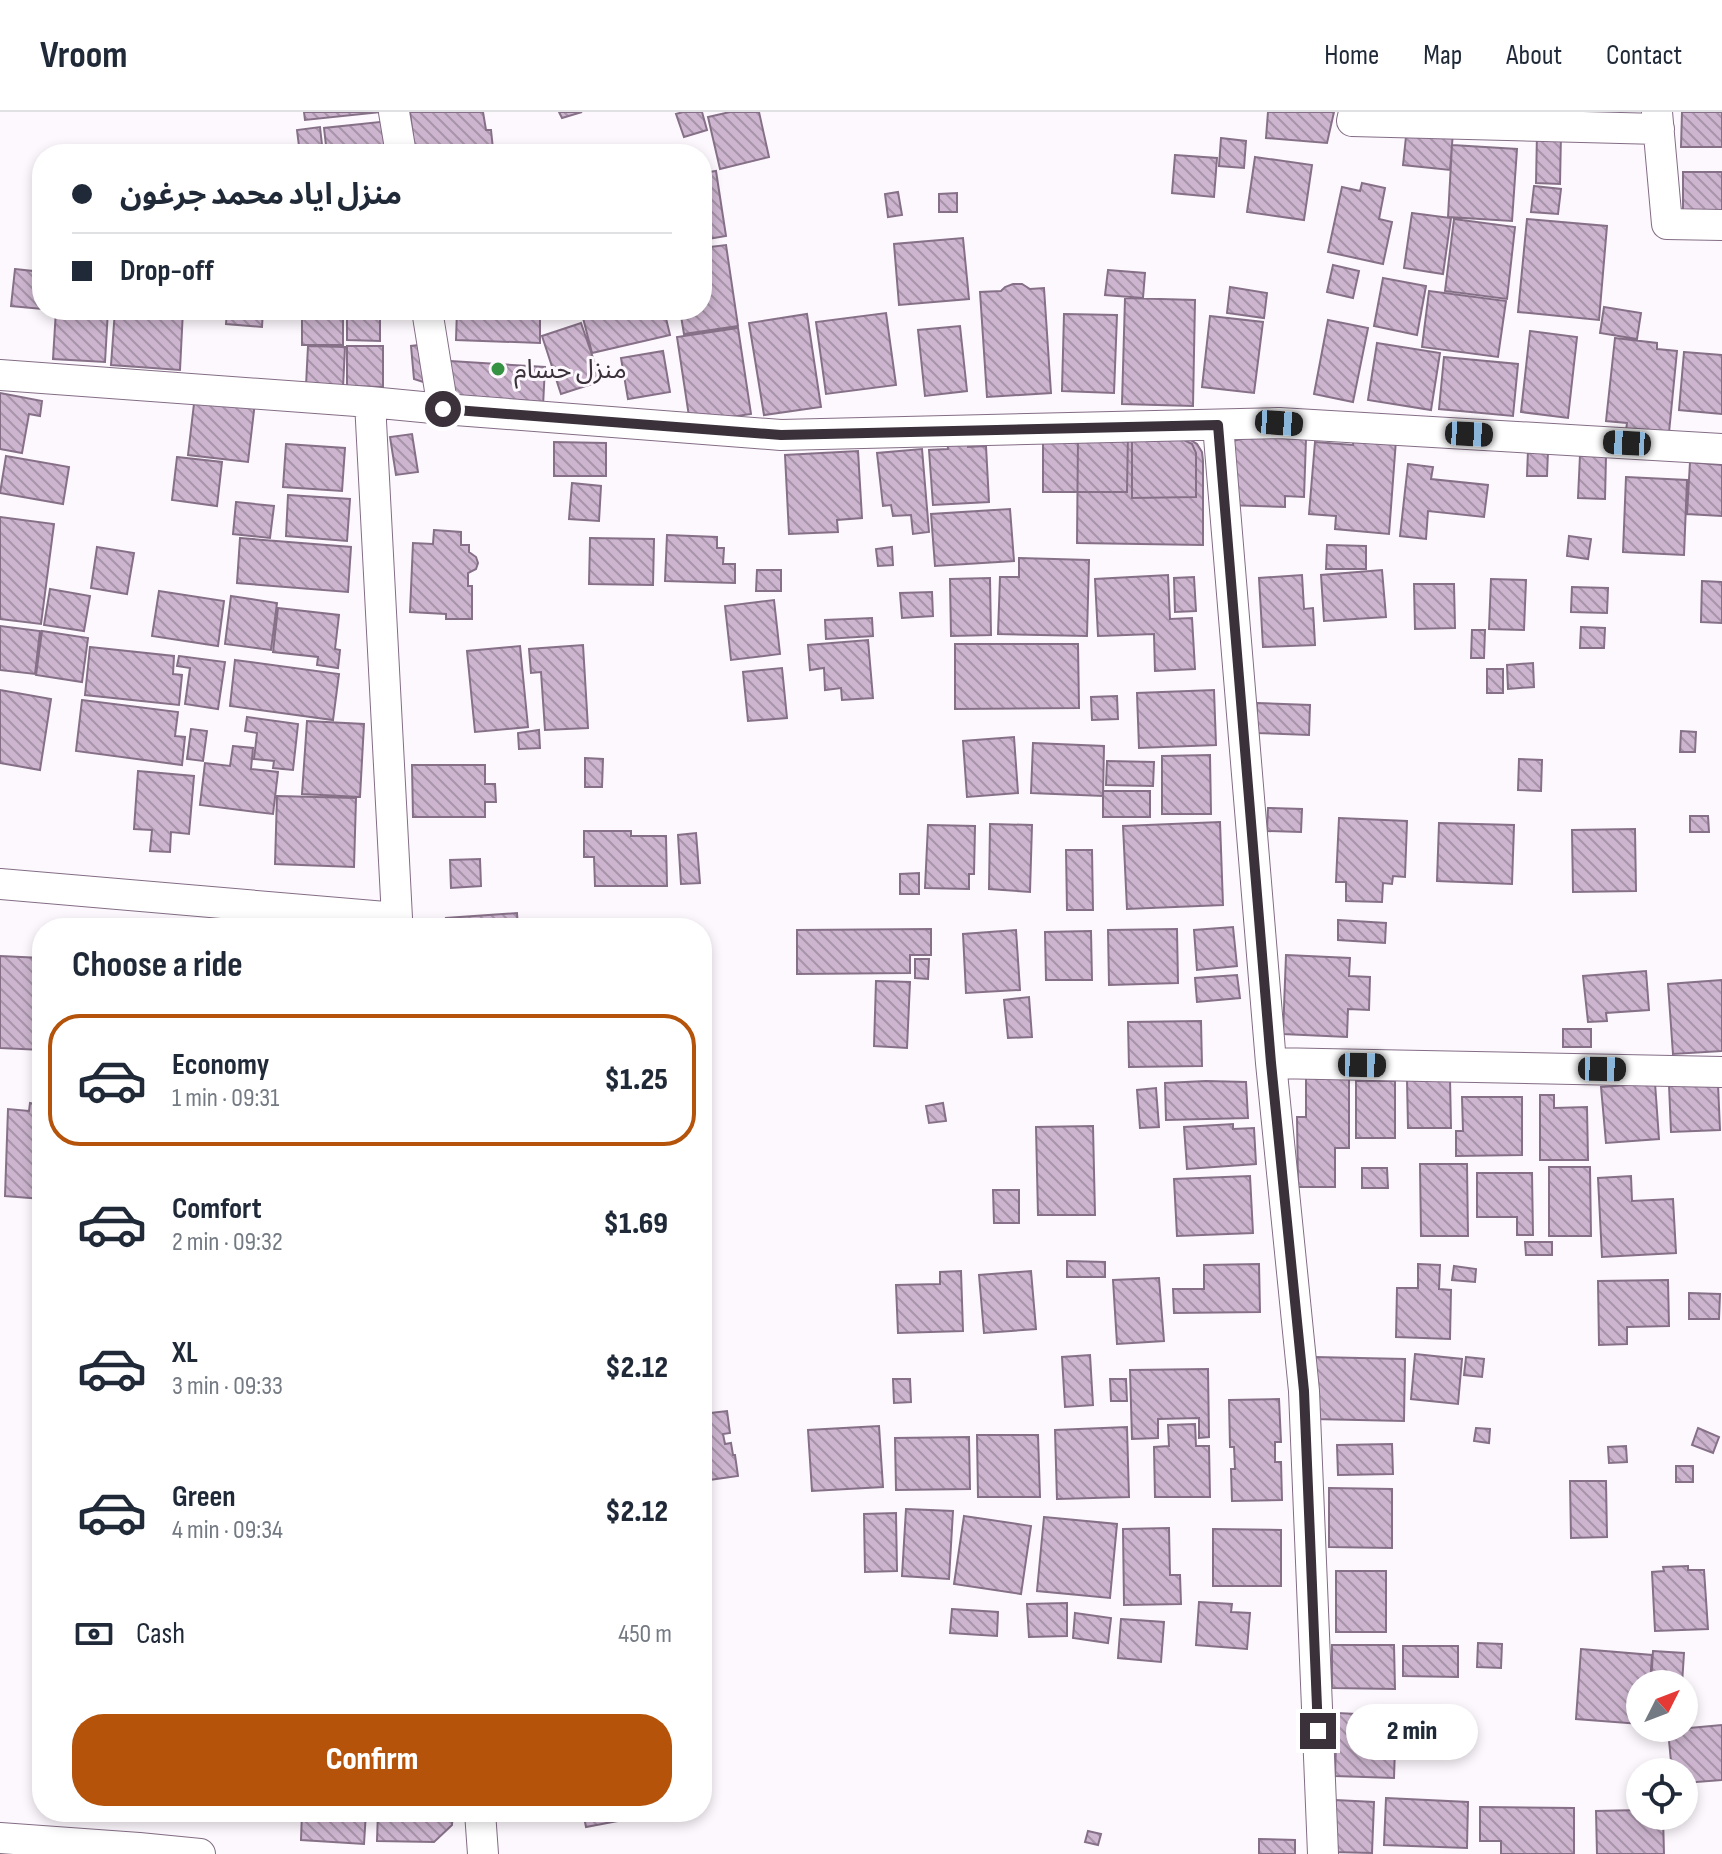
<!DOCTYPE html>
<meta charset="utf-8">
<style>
:root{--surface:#fff;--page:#f6f6f7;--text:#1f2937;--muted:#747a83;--line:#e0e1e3;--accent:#b45309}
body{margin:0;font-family:"Sofia Sans Condensed","Noto Sans Arabic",sans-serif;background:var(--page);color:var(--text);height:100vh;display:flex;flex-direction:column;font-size:30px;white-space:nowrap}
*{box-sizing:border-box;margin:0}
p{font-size:26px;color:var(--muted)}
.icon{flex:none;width:44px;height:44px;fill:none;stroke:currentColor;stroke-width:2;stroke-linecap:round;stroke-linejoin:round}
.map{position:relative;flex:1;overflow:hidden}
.sheet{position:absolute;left:32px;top:806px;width:680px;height:904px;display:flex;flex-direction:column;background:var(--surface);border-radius:32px;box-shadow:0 4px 12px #0003}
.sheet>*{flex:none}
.top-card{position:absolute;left:32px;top:32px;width:680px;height:176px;border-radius:32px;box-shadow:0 4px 12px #0003;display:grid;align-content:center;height:176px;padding:0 40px;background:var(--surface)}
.needle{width:52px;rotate:48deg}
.controls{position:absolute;left:1626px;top:1558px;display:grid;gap:16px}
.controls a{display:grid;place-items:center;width:72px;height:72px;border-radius:50%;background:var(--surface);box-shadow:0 4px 12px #0003;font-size:40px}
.end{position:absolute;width:36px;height:36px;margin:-18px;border:10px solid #3a313b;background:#fff;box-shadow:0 0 0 4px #fff}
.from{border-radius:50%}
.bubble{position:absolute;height:56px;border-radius:28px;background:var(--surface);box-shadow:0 4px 12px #0003;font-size:26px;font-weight:800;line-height:56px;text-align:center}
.car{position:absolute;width:24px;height:48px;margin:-24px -12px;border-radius:10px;box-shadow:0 0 6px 2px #0007;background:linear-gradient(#222 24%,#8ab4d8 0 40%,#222 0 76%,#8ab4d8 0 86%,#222 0)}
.top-card b{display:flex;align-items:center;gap:28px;height:76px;font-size:30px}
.top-card b+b{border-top:2px solid var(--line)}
.top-card i{width:20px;height:20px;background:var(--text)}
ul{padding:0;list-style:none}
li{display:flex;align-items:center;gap:24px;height:132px;margin:0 16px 12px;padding:0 24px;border:4px solid transparent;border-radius:32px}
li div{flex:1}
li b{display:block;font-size:30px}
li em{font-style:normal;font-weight:800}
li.selected{border-color:var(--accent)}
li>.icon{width:72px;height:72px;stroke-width:1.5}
h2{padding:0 40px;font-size:36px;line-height:96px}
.pay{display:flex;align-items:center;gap:20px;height:88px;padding:0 40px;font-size:30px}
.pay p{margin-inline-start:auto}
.primary-button{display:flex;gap:16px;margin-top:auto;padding:16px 40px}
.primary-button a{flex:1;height:92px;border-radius:32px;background:var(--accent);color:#fff;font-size:32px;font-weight:800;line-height:92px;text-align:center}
header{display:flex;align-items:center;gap:48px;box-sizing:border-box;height:112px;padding:0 40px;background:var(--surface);border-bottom:2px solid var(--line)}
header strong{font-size:38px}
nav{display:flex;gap:44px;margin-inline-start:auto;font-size:28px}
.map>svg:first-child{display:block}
</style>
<header>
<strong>Vroom</strong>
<nav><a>Home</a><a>Map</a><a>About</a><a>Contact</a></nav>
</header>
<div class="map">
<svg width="1722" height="1742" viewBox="0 0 1722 1742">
<defs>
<pattern id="building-back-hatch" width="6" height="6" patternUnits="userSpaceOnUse" patternTransform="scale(2)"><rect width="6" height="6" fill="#cdb5cf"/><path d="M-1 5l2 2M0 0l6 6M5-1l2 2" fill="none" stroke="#a794a9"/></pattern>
</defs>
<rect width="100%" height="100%" fill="#fdf8fd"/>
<path fill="url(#building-back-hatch)" stroke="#867088" stroke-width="2" d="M304,0H381L305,8Z
M410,0H483L486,18H491L493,37L476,38L475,35L415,42Z
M559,0H582L562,6Z
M683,0H702L707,18L684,25L676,2Z
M730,0H759L769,45L720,57L708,5Z
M1268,0H1334L1327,31L1266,26Z
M1682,0H1722V35H1681Z
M389,9L393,42H327L324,16Z
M320,15L323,42H300L297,18Z
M1407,15L1453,20L1450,58L1403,53Z
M1537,21L1561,22L1560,72L1536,71Z
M1221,26L1246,29L1244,56L1219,54Z
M1452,33L1517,37L1512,109L1448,105Z
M1175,43L1217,46L1214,85L1172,81Z
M1255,45L1312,53L1304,108L1247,100Z
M716,59L726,124L702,128V61Z
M1683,60H1722V103H1683Z
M1362,71L1385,76L1379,107L1392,110L1383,152L1328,140L1342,75L1360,79Z
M1534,74L1561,77L1558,102L1531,100Z
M898,80L902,103L888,105L885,82Z
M957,81V100H939V82Z
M1412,101L1451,106L1443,162L1404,156Z
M1454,107L1515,115L1507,187L1445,179Z
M1527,107L1607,114L1599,208L1518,200Z
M963,126L969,187L899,193L894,132Z
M726,133L738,214L684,222L680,198H702V136Z
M1333,153L1359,159L1353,186L1327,180Z
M15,157L42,160V197L11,194Z
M1108,158L1145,161L1143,186L1105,183Z
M1383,166L1426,174L1417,223L1374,214Z
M1013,172H1022L1030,177L1044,176L1051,281L987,285L980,180L1001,179L1005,175Z
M1230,175L1267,181L1264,206L1227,201Z
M1429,179L1506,189L1498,245L1422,235Z
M1125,186L1195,188L1193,294L1122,292Z
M1604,195L1641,201L1637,227L1600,221Z
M56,198H108L105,250L53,247Z
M115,198H183L180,258L111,253Z
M227,198H263L262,215L226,212Z
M302,198H343V233H302Z
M347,198H380V229L347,228Z
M457,198H540V231L456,228Z
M549,198H588L589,201L572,206L570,199L551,204Z
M590,198H664L670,223L592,241L583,206L591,204Z
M886,201L896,273L826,282L816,210Z
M807,202L821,295L764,303L749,211Z
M1064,202L1117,203L1114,281L1062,279Z
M1210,204L1263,210L1254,281L1202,275Z
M1328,208L1368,216L1353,290L1314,282Z
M581,211L601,269L561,282L542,224Z
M960,214L967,279L925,284L918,218Z
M738,216L751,302L690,311L677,225Z
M1530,219L1577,225L1568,306L1521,300Z
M1615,226L1657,231V237L1677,239L1668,331L1625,326L1627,311L1606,309Z
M436,231L439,275L414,267L411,234Z
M1377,231L1440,241L1431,298L1368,288Z
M308,234L345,235L343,276L306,274Z
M347,234H383V275L347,274Z
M663,239L670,280L628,287L621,246Z
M1684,240L1722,243V302L1679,298Z
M1444,245L1518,252L1513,304L1439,297Z
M450,249L545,255L543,294L448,287Z
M0,281L42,289L40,304L29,302L22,341L0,337Z
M195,283L255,290L248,350L188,343Z
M1043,319L1128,320L1127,380H1043Z
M412,322L418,360L396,363L390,325Z
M1354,324L1396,328L1389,422L1335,417L1336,404L1309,402L1315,330L1353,333Z
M968,325V335L986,334L989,390L933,393L929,338L948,337L947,326Z
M1249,325L1306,327L1304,385L1285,384V395L1226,393L1233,329Z
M1078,326L1189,327L1197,332L1202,340L1203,349V433L1077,431Z
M1132,326H1180L1192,332L1196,341V385L1132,386Z
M554,330L606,331V364H554Z
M286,332L345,336L342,379L283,375Z
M922,337L929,420L913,422L911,403L893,404L891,393L883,394L877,341Z
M1528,338L1548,339L1547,364H1527Z
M858,339L862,406L837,408L838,420L789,422L785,343Z
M1580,343L1606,344L1605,387L1578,386Z
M6,344L69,355L63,392L0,381Z
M177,345L222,350L217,394L172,388Z
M1690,350L1722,353V404L1687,402Z
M1408,352L1433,355L1431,367L1488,373L1484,405L1428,399L1426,427L1400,424Z
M1626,365L1687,368L1684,443L1623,440Z
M572,371L601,374L599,409L569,407Z
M288,383L350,387L347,429L286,424Z
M236,390L274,394L270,426L233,422Z
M1010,397L1014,449L935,454L931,402Z
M0,405L54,412L41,512L0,507Z
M434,418L461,420V433H469V440L476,445L478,451L476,457L468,461V474H472V507H446V502L410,500L413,431L433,432Z
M667,423L717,425V436H724L723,452H735V471L665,469Z
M1569,424L1591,427L1588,447L1567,444Z
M240,426L351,435L348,480L237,471Z
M590,426L654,427L653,473L589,472Z
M1327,433L1366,434V457H1326Z
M97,435L134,441L127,482L91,476Z
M892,435L893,453L878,454L876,437Z
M1019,446L1089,448L1087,524L998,522L1000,465H1019Z
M757,458H781V479H756Z
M1382,458L1386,505L1324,509L1321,463Z
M1168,463L1170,507L1192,506L1195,557L1155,559L1154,522L1098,524L1095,467Z
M1302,463L1304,497L1313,496L1315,533L1263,535L1259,466Z
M1194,465L1196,499L1175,500L1174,466Z
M990,466L991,523L951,524L950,467Z
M1491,467L1526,468L1524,518L1489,517Z
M1702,469L1722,470V511L1701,510Z
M1414,472H1454L1455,516L1415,517Z
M1572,475L1608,476L1607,501L1571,500Z
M50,477L90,484L84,519L44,513Z
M159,479L224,489L218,534L152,524Z
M932,480L933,504L902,506L900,481Z
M231,484L277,491L271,538L225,532Z
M774,488L780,542L731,548L725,494Z
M278,496L339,503L335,537L340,538L338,556L317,553L318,545L273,540Z
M872,506L873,524L826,527L825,508Z
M0,514L40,519L35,562L0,558Z
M1581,515L1605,516L1604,536H1580Z
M1472,518H1485L1484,546H1471Z
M42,519L88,526L82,570L36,563Z
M868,528L873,586L842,588L841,576L825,578L824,556L810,558L808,533Z
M955,532H1078L1079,596L955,597Z
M583,533L588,616L545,618L541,560L531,561L529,537Z
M520,534L528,615L475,620L467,539Z
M90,535L174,544L173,562L182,563L179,593L85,583Z
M179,544L225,550L218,597L185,592L190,556L177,554Z
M235,548L339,562L333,608L230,594Z
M1533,551L1534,575L1508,577L1507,553Z
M782,556L787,606L748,609L743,560Z
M1487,557H1503V581H1487Z
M0,578L51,587L40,658L0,651Z
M1214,578L1216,633L1139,636L1137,581Z
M1117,584L1118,607L1092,608L1091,585Z
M82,588L178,600L175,624L185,625L182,653L76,639Z
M1257,591L1310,593L1309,623L1256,621Z
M247,605L298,612L293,658L273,656L274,649L254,647L257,621L245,619Z
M307,609L364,612L360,685L302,682Z
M191,617L207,619L203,649L187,647Z
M539,618L540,636L519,637L518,621Z
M1681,619L1696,620L1695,640H1680Z
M1014,625L1018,681L967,685L963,629Z
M1033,631L1104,634L1103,684L1031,681Z
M233,634L253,636L251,657L278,660L273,702L200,693L205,651L230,654Z
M1210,643L1211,702H1162V644Z
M585,646L603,647L602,675H585Z
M1519,647L1542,648L1541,679L1518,678Z
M1107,649L1154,650L1153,674L1106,673Z
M412,653H485V672H495L496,690H485V705H413Z
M138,659L194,664L189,722L171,720L170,740L150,739L152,718L134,717Z
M1103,679H1150V705H1103Z
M277,684L356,686L354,755L275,752Z
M1268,696L1302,697L1301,720L1267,719Z
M1690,704H1708L1709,720H1690Z
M1339,706L1407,709L1405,765L1393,764L1392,772L1383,771L1382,790L1346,789V770H1336Z
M1220,710L1223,793L1127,797L1123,714Z
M1439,711L1514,713L1512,772L1437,769Z
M990,712L1032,713L1030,780L989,777Z
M928,713L975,714L974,762H969V777L925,776Z
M1635,717L1636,779L1573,780L1572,718Z
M584,719H631V724H666L667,774H595L594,745H584Z
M696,721L700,771L681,772L678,723Z
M1066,738H1092L1093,798H1067Z
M480,747L481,774L451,776L450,748Z
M919,761V782H900V762Z
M517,801L518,816H436V814L447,813L446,806Z
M1338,808L1386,811L1385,831L1338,828Z
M1233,815L1237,854L1197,858L1194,818Z
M931,817V843H910V861L797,862V818Z
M1177,817L1178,871L1109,873L1108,818Z
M1016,818L1020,878L966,881L963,822Z
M1091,819L1092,868H1046L1045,820Z
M1286,843L1350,846L1349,864L1370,865L1369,898L1348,897L1347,925L1283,922Z
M0,844L42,846V938L0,936Z
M915,847H929L928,867L915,866Z
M1646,859L1649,898L1606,901L1607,909L1588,910L1583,864Z
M1237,863L1240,886L1197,890L1195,866Z
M1722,868V939L1673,942L1668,872Z
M876,869L910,870L907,936L874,934Z
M1029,885L1032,925L1008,926L1004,888Z
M1201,909L1202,954L1129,955L1128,910Z
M1563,917H1591V935H1563Z
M1306,966H1349V1036H1335V1075H1298L1297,1005H1306Z
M1407,967H1450L1451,1016H1408Z
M1206,969L1246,970L1248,1006L1166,1008L1165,971Z
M1356,969H1395V1026H1356Z
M1655,971L1659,1027L1606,1031L1601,975Z
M1718,972L1720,1018L1671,1020L1669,973Z
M1156,976L1159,1015L1140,1016L1137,978Z
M1540,983H1554V996L1587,995L1588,1048H1540Z
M1462,985H1522V1043L1456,1044V1019H1463Z
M30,991L42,993V1087L5,1084L8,997L29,999Z
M943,991L946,1009L929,1011L926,994Z
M1233,1012V1017L1254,1016L1256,1052L1187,1057L1184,1015Z
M1093,1014L1095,1103H1038L1036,1015Z
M1420,1052H1467L1468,1124H1421Z
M1549,1055H1590L1591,1124H1549Z
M1362,1056H1387L1388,1076H1362Z
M1477,1061H1532L1533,1123H1517V1105H1477Z
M1250,1064L1253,1121L1177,1124L1174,1067Z
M1631,1064L1632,1089L1673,1087L1676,1141L1602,1145L1598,1066Z
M993,1078H1019V1111H994Z
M1525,1130H1552V1143H1526Z
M1067,1149L1105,1150V1165H1067Z
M1259,1152L1260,1200L1174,1201L1173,1177H1204V1153Z
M1418,1152L1440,1153L1439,1177L1451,1178L1450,1227L1396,1225L1397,1176H1418Z
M1454,1154L1476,1157L1475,1170L1452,1168Z
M961,1159L963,1219L898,1221L896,1173L940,1172V1160Z
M1031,1159L1036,1217L984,1221L979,1163Z
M1159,1166L1164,1229L1117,1232L1113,1168Z
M1668,1168L1669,1214L1627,1215V1232L1599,1233L1598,1169Z
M1689,1181L1720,1182L1719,1207H1689Z
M1415,1242L1462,1247L1458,1292L1411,1287Z
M1090,1243L1093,1293L1065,1295L1062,1245Z
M1314,1245L1405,1247L1404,1309L1313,1307Z
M1466,1245L1484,1247L1482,1265L1464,1263Z
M1208,1257L1209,1325L1199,1326V1306L1158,1307V1326L1132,1327L1130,1258Z
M893,1267H910L911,1290L894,1291Z
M1110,1267H1126L1127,1289H1111Z
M1279,1287L1281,1330H1275V1350H1281L1282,1388L1232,1389L1231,1357H1235L1234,1335H1230L1229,1288Z
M727,1299L730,1321L723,1322L725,1332L731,1331L733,1343H735L738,1364L709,1368V1365H702V1302Z
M1195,1312L1196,1334H1209L1210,1385H1155L1154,1335L1169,1334L1168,1313Z
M879,1314L883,1375L812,1379L808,1318Z
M1127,1315L1129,1385L1057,1387L1055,1318Z
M1476,1316L1490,1317L1489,1331L1474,1329Z
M1698,1316L1719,1325L1713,1341L1692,1333Z
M977,1323H1038L1040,1385H978Z
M969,1325L970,1377L896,1378L895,1326Z
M1392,1332L1393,1362L1338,1363L1337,1333Z
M1626,1334L1627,1350L1609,1351L1608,1335Z
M1676,1354H1693V1370H1676Z
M1570,1369H1606L1607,1425L1571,1426Z
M1329,1376L1392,1377V1436L1329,1435Z
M906,1397L953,1399L949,1467L902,1464Z
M896,1401L897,1459L865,1460L864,1402Z
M964,1404L1031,1414L1021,1482L954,1472Z
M1044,1405L1117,1412L1110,1486L1037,1479Z
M1169,1416L1170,1463H1180L1181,1492L1124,1493L1123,1417Z
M1213,1417L1281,1418V1474H1213Z
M1688,1454V1458H1704L1708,1517L1655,1519L1652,1460L1664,1459L1663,1455Z
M1336,1459H1386V1520H1336Z
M42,1462V1507L38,1506Z
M1199,1490L1232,1492L1231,1500L1250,1501L1247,1537L1196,1533Z
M1067,1491V1524L1029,1525L1027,1492Z
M952,1497L998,1500L997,1524L950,1521Z
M1075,1501L1111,1506L1108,1531L1073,1526Z
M1121,1507L1164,1510L1161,1550L1118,1546Z
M1478,1531L1502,1532L1501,1556L1477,1555Z
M1332,1533H1394L1395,1577L1332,1576Z
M1403,1534H1458V1565L1403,1564Z
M1581,1537L1652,1543L1650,1572H1640V1612L1576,1607Z
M1653,1539L1684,1541L1682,1572H1651Z
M1337,1601L1396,1604L1394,1666L1335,1664Z
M1722,1613V1668L1684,1671V1660H1672L1668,1618Z
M1386,1686L1468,1690L1467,1736L1384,1733Z
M1335,1688L1374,1690L1372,1741L1333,1740Z
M1480,1695L1574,1696V1742H1501V1729H1480Z
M1640,1698V1704H1663L1664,1742H1597L1596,1699Z
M302,1700H366L364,1732L301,1728Z
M378,1700H453L452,1713L434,1730L377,1729Z
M583,1700H638L639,1705L586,1715Z
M1088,1719L1101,1722L1098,1733L1085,1730Z
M1259,1727L1295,1728V1742H1259Z"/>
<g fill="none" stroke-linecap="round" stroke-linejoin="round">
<defs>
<path id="minor" d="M394,0L401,42
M1354,0L1352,9L1659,17
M1657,0L1667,112L1722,113
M427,198L443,297
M0,263L370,290L443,297L781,323L1279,311L1722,337
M1218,313L1271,951L1304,1279L1323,1742
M0,772L397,806L370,290
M1271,951L1722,960
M480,1700L483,1742
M0,1726L139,1736L200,1742"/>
</defs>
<use href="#minor" stroke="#836d85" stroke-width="32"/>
<use href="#minor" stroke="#fff" stroke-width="30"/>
</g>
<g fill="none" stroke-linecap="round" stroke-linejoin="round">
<path stroke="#3a313b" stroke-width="10" d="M443,297L781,323L1218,313L1271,951L1304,1279L1318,1619"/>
</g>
<circle fill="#369243" stroke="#fdf8fd" stroke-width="3" cx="498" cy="257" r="8"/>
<g text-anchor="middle" stroke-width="6" stroke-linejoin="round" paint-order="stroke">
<g font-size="26" fill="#3a313b" stroke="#fdf8fd" text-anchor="start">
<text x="514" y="266">منزل حسام</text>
</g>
</g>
</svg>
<div class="controls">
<a><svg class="needle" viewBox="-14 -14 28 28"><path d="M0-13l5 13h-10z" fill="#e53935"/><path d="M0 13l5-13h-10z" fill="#747a83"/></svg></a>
<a><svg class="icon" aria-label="locate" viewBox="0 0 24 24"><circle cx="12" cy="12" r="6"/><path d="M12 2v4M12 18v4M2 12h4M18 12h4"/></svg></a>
</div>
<i class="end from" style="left:443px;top:297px"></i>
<i class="end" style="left:1318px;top:1619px"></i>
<div class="bubble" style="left:1346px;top:1592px;width:132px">2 min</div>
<i class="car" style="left:1279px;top:311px;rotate:94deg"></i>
<i class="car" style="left:1469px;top:322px;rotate:93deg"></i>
<i class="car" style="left:1627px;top:331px;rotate:273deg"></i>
<i class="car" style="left:1362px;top:953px;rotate:91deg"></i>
<i class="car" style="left:1602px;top:957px;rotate:91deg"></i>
<div class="top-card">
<b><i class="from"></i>منزل اياد محمد جرغون</b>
<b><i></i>Drop-off</b>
</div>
<section class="sheet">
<h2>Choose a ride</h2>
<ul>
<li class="selected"><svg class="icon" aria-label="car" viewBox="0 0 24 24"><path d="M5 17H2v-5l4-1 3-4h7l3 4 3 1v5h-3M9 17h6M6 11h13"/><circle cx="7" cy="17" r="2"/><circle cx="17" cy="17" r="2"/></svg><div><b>Economy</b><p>1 min · 09:31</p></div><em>$1.25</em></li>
<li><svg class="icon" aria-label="car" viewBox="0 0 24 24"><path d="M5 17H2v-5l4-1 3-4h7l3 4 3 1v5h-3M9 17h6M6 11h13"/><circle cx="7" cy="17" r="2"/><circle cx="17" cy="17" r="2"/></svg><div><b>Comfort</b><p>2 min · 09:32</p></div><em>$1.69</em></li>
<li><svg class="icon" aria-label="car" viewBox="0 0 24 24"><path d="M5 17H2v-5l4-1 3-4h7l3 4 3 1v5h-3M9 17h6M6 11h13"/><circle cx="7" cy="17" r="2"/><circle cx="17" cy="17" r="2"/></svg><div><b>XL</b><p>3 min · 09:33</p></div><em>$2.12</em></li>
<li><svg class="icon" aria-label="car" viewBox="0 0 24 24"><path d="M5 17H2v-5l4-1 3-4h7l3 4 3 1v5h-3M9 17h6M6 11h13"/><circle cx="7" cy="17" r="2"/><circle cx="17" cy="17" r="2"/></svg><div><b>Green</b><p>4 min · 09:34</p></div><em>$2.12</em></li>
</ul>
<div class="pay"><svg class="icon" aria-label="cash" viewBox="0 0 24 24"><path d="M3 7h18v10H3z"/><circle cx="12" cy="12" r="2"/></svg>Cash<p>450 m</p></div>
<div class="primary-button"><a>Confirm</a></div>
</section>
</div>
